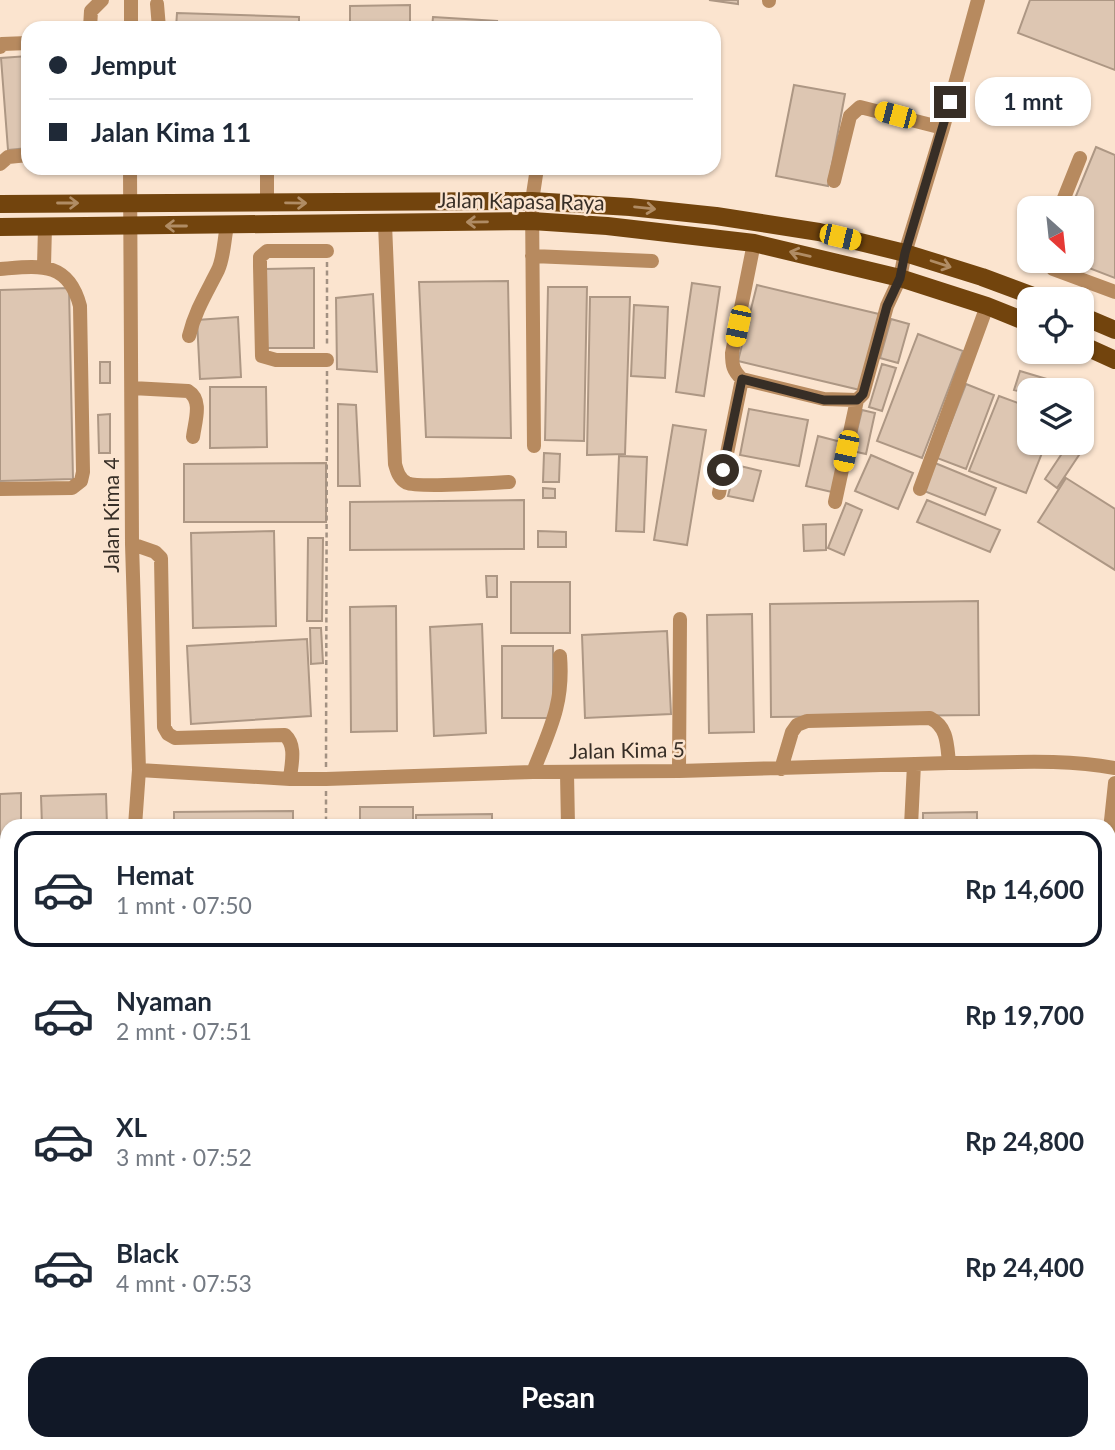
<!DOCTYPE html>
<html lang="id">
<meta charset="utf-8">
<style>
:root{--surface:#fff;--page:#f6f6f7;--text:#1f2937;--muted:#747a83;--line:#e0e1e3;--accent:#111827}
body{margin:0;font-family:Lato,sans-serif;background:var(--page);color:var(--text);height:100vh;display:flex;flex-direction:column;font-size:26px;white-space:nowrap}
*{box-sizing:border-box;margin:0}
p{font-size:23px;color:var(--muted)}
.icon{flex:none;width:38px;height:38px;fill:none;stroke:currentColor;stroke-width:2;stroke-linecap:round;stroke-linejoin:round}
.map{position:relative;flex:1;overflow:hidden}
.side{position:absolute;left:0px;top:819px;width:1116px;height:632px;display:flex;flex-direction:column;background:var(--surface);border-radius:21px 21px 0 0;box-shadow:0 2px 5px #0004}
.side>*{flex:none}
.hud{position:absolute;left:21px;top:21px;width:700px;height:154px;border-radius:21px;box-shadow:0 2px 5px #0004;display:grid;align-content:center;height:154px;padding:0 28px;background:var(--surface)}
.needle{width:46px;rotate:153deg}
.tools{position:absolute;left:1017px;top:196px;display:grid;gap:14px}
.tools a{display:grid;place-items:center;width:77px;height:77px;border-radius:14px;background:var(--surface);box-shadow:0 2px 5px #0004;font-size:35px}
.end{position:absolute;width:32px;height:32px;margin:-16px;border:9px solid #372e26;background:#fff;box-shadow:0 0 0 4px #fff}
.from{border-radius:50%}
.bubble{position:absolute;height:49px;border-radius:21px;background:var(--surface);box-shadow:0 2px 5px #0004;font-size:23px;font-weight:700;line-height:49px;text-align:center}
.car{position:absolute;width:21px;height:42px;margin:-21px -10px;border-radius:9px;box-shadow:0 0 5px 2px #0007;background:linear-gradient(#f5c518 24%,#345 0 40%,#f5c518 0 76%,#345 0 86%,#f5c518 0)}
.hud b{display:flex;align-items:center;gap:24px;height:66px;font-size:26px}
.hud b+b{border-top:2px solid var(--line)}
.hud i{width:18px;height:18px;background:var(--text)}
ul{padding:12px 0 0;list-style:none}
li{display:flex;align-items:center;gap:21px;height:116px;margin:0 14px 10px;padding:0 14px;border:4px solid transparent;border-radius:21px}
li div{flex:1}
li b{display:block;font-size:26px}
li em{font-style:normal;font-weight:700}
li.active{border-color:var(--accent)}
li>.icon{width:63px;height:63px;stroke-width:1.5}
.button{display:flex;gap:14px;margin-top:auto;padding:14px 28px}
.button a{flex:1;height:80px;border-radius:21px;background:var(--accent);color:#fff;font-size:28px;font-weight:700;line-height:80px;text-align:center}
.map>svg:first-child{display:block}
</style>
<div class="map">
<svg width="1115" height="1450" viewBox="0 0 1115 1450">
<rect width="100%" height="100%" fill="#fbe4cf"/>
<path fill="#ddc6b2" stroke="#ad9784" stroke-width="2" d="M709,0H738V4Z
M1030,0H1115V70L1018,33Z
M410,5V28H350V6Z
M177,13L299,17V28H176Z
M433,17L497,21L496,28H432Z
M507,24L636,26V28H507Z
M28,56V148L8,150L1,58Z
M794,85L845,94L828,186L776,176Z
M1096,147L1115,155V278L1071,261H1082V208H1071Z
M314,268V348H266L265,269Z
M508,281L511,438L426,437L419,282Z
M692,283L720,287L704,396L676,392Z
M757,285L879,314L860,390L738,361Z
M548,287H587L584,441L545,440Z
M69,288L73,479L0,481V290Z
M373,294L377,372L337,369L336,298Z
M590,297H630L625,454L587,455Z
M634,305L668,307L665,378L631,376Z
M238,317L241,377L200,379L197,320Z
M891,319L909,324L898,363L880,358Z
M918,334L963,351L922,458L877,441Z
M100,362H110V383H100Z
M882,364L896,368L882,411L869,407Z
M1020,371L1060,383L1058,390H1029V394L1014,390Z
M966,384L994,395L966,469L937,458Z
M210,387H266L267,447L210,448Z
M999,396L1029,407V443H1046L1026,493L969,471Z
M338,404L356,405L360,486H338Z
M749,409L808,420L799,466L740,455Z
M862,410L875,413L866,454L852,451Z
M110,414V453H99L98,415Z
M673,425L706,430L687,545L654,540Z
M818,436L845,443L832,492L806,486Z
M1069,443H1074L1083,449L1057,488L1045,479Z
M544,453L560,454L559,482H543Z
M871,455L913,473L898,509L855,491Z
M619,456L647,457L644,532L616,531Z
M326,463V522H184V464Z
M935,463L996,488L985,515L924,491Z
M736,465L761,471L753,501L728,496Z
M1066,478L1115,509V570L1038,522Z
M543,488L555,489V498H543Z
M524,500V549L350,550V502Z
M927,500L1000,530L990,552L917,522Z
M846,503L862,510L844,555L828,548Z
M826,524V550L804,551L803,525Z
M274,531L276,626L193,628L191,533Z
M538,531L566,532V547H538Z
M308,538H323L322,621H307Z
M486,576H497V597H487Z
M511,582H570V633H511Z
M978,601L979,715L771,717L770,604Z
M396,606L397,731L351,732L350,607Z
M752,614L754,732L709,733L707,615Z
M482,624L486,733L434,736L430,627Z
M310,628H321L323,663L311,664Z
M667,631L671,714L585,718L582,635Z
M307,639L311,716L191,724L187,646Z
M502,646H553V718H502Z
M21,793V826H7V962H0V794Z
M106,794L107,826H42L41,796Z
M360,807H413V826H360Z
M293,811V826H174V812Z
M977,812V826H923V813Z
M492,814V826H416V815Z
M1110,840H1115V982H1110Z
M0,1029H7V1071H0Z
M1110,1082H1115V1107H1110Z
M0,1086L7,1087V1133H0Z
M1110,1119H1115V1149H1110Z
M0,1154H7V1212H0Z
M1110,1166H1115V1268H1110Z
M0,1212H7V1294H0Z
M7,1389V1425L0,1403V1391Z
M1110,1402L1115,1407V1450H1067L1061,1445L1110,1444Z
M13,1444H113L115,1450H15Z
M183,1444H280V1450H183Z
M312,1444H330L337,1450H307Z
M424,1444H520L527,1450H418Z
M525,1444H565L572,1450H532Z
M565,1444H663L670,1450H572Z
M761,1444H798L792,1450H768Z
M864,1444H907L902,1450H859Z
M930,1444H949L956,1450H925Z
M975,1444H1017L1011,1450H982Z"/>
<g fill="none" stroke-linecap="round" stroke-linejoin="round">
<path stroke="#a29182" stroke-width="2.5" stroke-dasharray="5 3.5" stroke-linecap="butt" d="M327,262V347
M326,767L327,371
M326,791V826"/>
<path stroke="#b78a5f" stroke-width="14" d="M131,0V28
M769,1V0
M157,4L159,28
M90,28L91,11L102,0
M0,47L2,44L28,43
M0,164L8,157L28,155
M130,168L132,544L139,770L135,826
M834,181L850,116L860,107L943,128
M267,203V168
M1060,208L1080,158
M385,224L395,464C397,471 399,479 407,483C418,488 492,483 509,482
M754,243L732,353C732,365 733,371 742,379L824,399L857,400L863,394L887,306L900,278L905,253L943,128L978,0
M327,251H267L260,257V266L262,356L276,360H327
M532,256L652,261
M1046,261L1053,269L1115,292
M44,266L45,227
M0,269C38,266 68,260 80,306L83,472L81,481L72,488L0,489
M189,336C195,311 207,292 218,270C224,257 224,240 227,226
M132,388L188,391C203,400 195,421 193,437
M534,446L532,201L537,168
M920,489L987,306
M719,493L742,379
M835,502L857,400
M132,544L155,552L161,558L164,727L168,734L175,738L285,735C297,746 291,765 290,779
M781,769L792,732L797,725L807,721L930,718C948,727 947,745 949,763
M139,770L290,779H326L533,772L679,771L949,763C1004,763 1061,758 1115,768
M679,771L680,619
M533,772C550,729 564,703 560,656
M567,773L568,826
M911,826L914,764
M1110,830L1115,783
M1110,1063H1115
M0,1142H7
M0,1312H7
M0,1364L7,1367
M143,1444L145,1450
M710,1444L718,1450
M292,1450L298,1444
M814,1450L820,1444
M912,1450L917,1444
M1025,1450L1033,1444H1043L1050,1450"/>
<path stroke="#72440d" stroke-width="18" d="M0,204L532,201L630,207L716,216L819,232L905,253L982,277L1041,299
M0,227L532,221L607,226L754,243L900,278L987,306L1029,323
M1082,316L1115,330
M1082,345L1115,360"/>
</g>
<defs><path id="oneway-shaft" d="M-6 0H5M1.5-3L5.5 0L1.5 3" fill="none" stroke-width="1.6" stroke-linecap="round" stroke-linejoin="round" transform="scale(1.75)"/></defs>
<g stroke="#b08c64">
<use href="#oneway-shaft" transform="translate(68 203)"/>
<use href="#oneway-shaft" transform="translate(296 203) rotate(1)"/>
<use href="#oneway-shaft" transform="translate(645 208) rotate(6)"/>
<use href="#oneway-shaft" transform="translate(477 222) rotate(179)"/>
<use href="#oneway-shaft" transform="translate(176 226) rotate(-180)"/>
<use href="#oneway-shaft" transform="translate(800 254) rotate(-167)"/>
<use href="#oneway-shaft" transform="translate(941 264) rotate(18)"/>
</g>
<g fill="none" stroke-linecap="round" stroke-linejoin="round">
<path stroke="#372e26" stroke-width="9" d="M723,470L742,379L824,400H857L863,394L887,306L900,278L905,253L950,102"/>
</g>
<g text-anchor="middle" stroke-width="5" stroke-linejoin="round" paint-order="stroke">
<g font-size="21" fill="#372e26" stroke="#fbe4cf">
<text transform="translate(521 202) rotate(1)" y="7">Jalan Kapasa Raya</text>
<text transform="translate(112 515) rotate(-90)" y="7">Jalan Kima 4</text>
<text transform="translate(627 751) rotate(-1)" y="7">Jalan Kima 5</text>
</g>
</g>
</svg>
<div class="tools">
<a><svg class="needle" viewBox="-14 -14 28 28"><path d="M0-13l5 13h-10z" fill="#e53935"/><path d="M0 13l5-13h-10z" fill="#747a83"/></svg></a>
<a><svg class="icon" aria-label="locate" viewBox="0 0 24 24"><circle cx="12" cy="12" r="6"/><path d="M12 2v4M12 18v4M2 12h4M18 12h4"/></svg></a>
<a><svg class="icon" aria-label="layers" viewBox="0 0 24 24"><path d="M12 4l9 5-9 5-9-5zM3 14l9 5 9-5"/></svg></a>
</div>
<i class="end from" style="left:723px;top:470px"></i>
<i class="end" style="left:950px;top:102px"></i>
<div class="bubble" style="left:975px;top:77px;width:116px">1 mnt</div>
<i class="car" style="left:895px;top:115px;rotate:285deg"></i>
<i class="car" style="left:840px;top:237px;rotate:103deg"></i>
<i class="car" style="left:738px;top:326px;rotate:192deg"></i>
<i class="car" style="left:846px;top:451px;rotate:192deg"></i>
<div class="hud">
<b><i class="from"></i>Jemput</b>
<b><i></i>Jalan Kima 11</b>
</div>
<section class="side">
<ul>
<li class="active"><svg class="icon" aria-label="car" viewBox="0 0 24 24"><path d="M5 17H2v-5l4-1 3-4h7l3 4 3 1v5h-3M9 17h6M6 11h13"/><circle cx="7" cy="17" r="2"/><circle cx="17" cy="17" r="2"/></svg><div><b>Hemat</b><p>1 mnt · 07:50</p></div><em>Rp 14,600</em></li>
<li><svg class="icon" aria-label="car" viewBox="0 0 24 24"><path d="M5 17H2v-5l4-1 3-4h7l3 4 3 1v5h-3M9 17h6M6 11h13"/><circle cx="7" cy="17" r="2"/><circle cx="17" cy="17" r="2"/></svg><div><b>Nyaman</b><p>2 mnt · 07:51</p></div><em>Rp 19,700</em></li>
<li><svg class="icon" aria-label="car" viewBox="0 0 24 24"><path d="M5 17H2v-5l4-1 3-4h7l3 4 3 1v5h-3M9 17h6M6 11h13"/><circle cx="7" cy="17" r="2"/><circle cx="17" cy="17" r="2"/></svg><div><b>XL</b><p>3 mnt · 07:52</p></div><em>Rp 24,800</em></li>
<li><svg class="icon" aria-label="car" viewBox="0 0 24 24"><path d="M5 17H2v-5l4-1 3-4h7l3 4 3 1v5h-3M9 17h6M6 11h13"/><circle cx="7" cy="17" r="2"/><circle cx="17" cy="17" r="2"/></svg><div><b>Black</b><p>4 mnt · 07:53</p></div><em>Rp 24,400</em></li>
</ul>
<div class="button"><a>Pesan</a></div>
</section>
</div>
